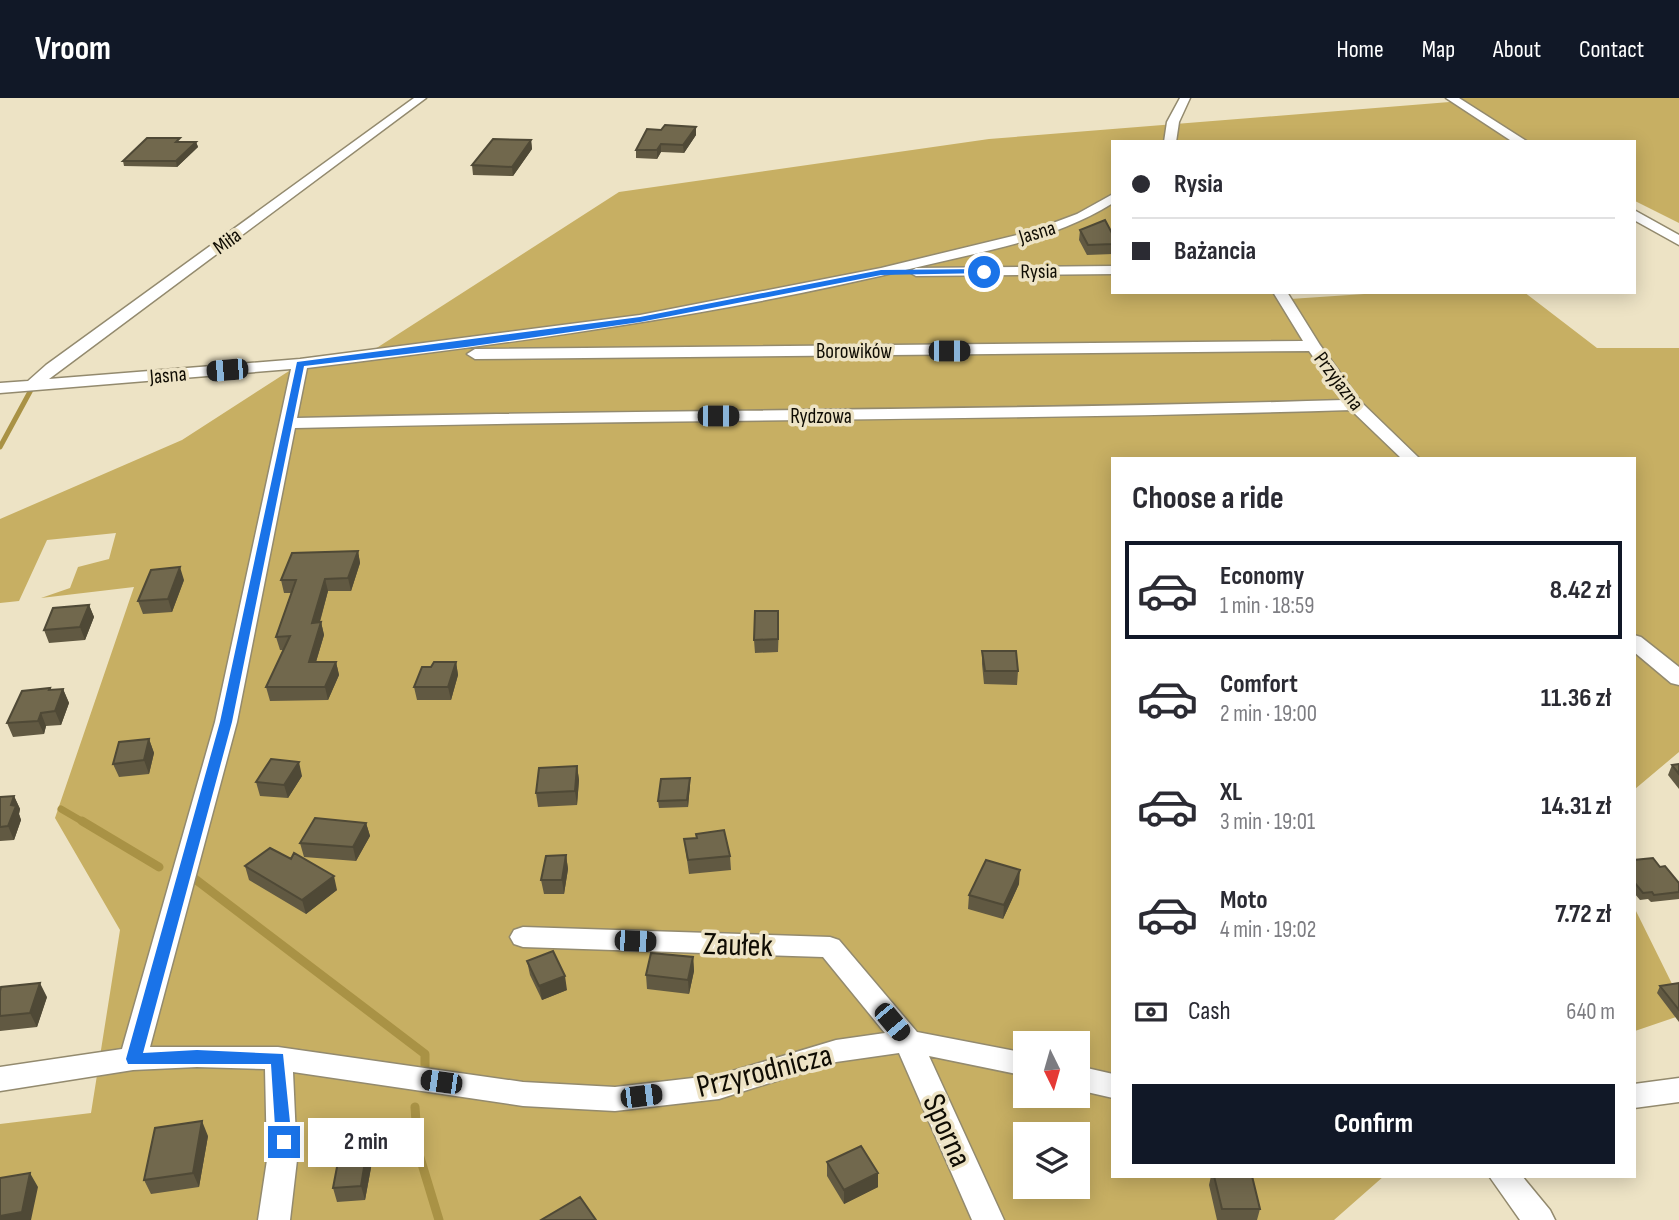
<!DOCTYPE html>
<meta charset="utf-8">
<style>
:root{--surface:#fff;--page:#f2f2f3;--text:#2b2b33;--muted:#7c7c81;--line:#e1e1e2;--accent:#111827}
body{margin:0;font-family:"Sofia Sans Condensed",sans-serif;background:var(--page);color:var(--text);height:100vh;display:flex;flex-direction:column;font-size:26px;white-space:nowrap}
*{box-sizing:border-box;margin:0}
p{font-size:23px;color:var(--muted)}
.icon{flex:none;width:38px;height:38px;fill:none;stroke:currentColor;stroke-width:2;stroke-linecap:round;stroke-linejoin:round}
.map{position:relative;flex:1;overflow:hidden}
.panel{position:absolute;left:1111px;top:359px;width:525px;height:721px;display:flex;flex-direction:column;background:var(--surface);border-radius:0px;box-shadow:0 4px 18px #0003}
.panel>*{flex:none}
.hud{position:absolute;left:1111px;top:42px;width:525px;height:154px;border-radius:0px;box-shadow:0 4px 18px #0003;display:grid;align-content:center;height:154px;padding:0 21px;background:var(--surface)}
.needle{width:46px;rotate:175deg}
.buttons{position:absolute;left:1013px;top:933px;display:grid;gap:14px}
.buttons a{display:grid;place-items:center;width:77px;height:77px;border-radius:0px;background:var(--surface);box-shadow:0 4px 18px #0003;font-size:35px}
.end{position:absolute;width:32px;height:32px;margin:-16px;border:9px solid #1a73e8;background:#fff;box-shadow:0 0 0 4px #fff}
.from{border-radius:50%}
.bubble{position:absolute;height:49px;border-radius:0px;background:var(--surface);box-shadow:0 4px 18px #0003;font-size:23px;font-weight:700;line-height:49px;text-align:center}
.car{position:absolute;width:21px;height:42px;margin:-21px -10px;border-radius:9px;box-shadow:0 0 5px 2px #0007;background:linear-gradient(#222 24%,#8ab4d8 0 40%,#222 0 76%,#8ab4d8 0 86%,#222 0)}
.hud b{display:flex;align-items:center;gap:24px;height:66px;font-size:26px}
.hud b+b{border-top:2px solid var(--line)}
.hud i{width:18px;height:18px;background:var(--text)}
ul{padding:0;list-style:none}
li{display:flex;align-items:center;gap:21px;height:98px;margin:0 14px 10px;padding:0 7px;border:4px solid transparent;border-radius:0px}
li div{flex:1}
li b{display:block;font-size:26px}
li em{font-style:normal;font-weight:700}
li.selected{border-color:var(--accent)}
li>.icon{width:63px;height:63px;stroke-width:1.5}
h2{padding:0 21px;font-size:32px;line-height:84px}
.pay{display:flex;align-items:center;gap:18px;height:77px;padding:0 21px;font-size:26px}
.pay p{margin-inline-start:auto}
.cta{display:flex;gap:14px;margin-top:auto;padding:14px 21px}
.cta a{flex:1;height:80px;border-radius:0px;background:var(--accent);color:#fff;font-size:28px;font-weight:700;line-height:80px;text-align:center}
header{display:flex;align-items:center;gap:42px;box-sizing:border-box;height:98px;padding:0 35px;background:var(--accent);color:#fff}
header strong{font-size:33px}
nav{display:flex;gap:38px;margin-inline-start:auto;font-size:24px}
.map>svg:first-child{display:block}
</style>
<header>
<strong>Vroom</strong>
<nav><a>Home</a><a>Map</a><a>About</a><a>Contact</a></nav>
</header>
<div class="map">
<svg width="1679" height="1122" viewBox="0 0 1679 1122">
<rect width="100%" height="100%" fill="#ede3c5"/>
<path fill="#c7af63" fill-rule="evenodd" d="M1458,0H1679V125L1635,103L1634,44H1113V194H1286L1290,201L1394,194H1524L1597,250H1679V654L1635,691L1634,360H1113V1078H1384L1334,1122H0V1026L91,1015L120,832L55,720L134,489L41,500L70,490L78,469L109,461L116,435L47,442L19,503L0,505V421L182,342L289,273L375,251L619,94L989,41L1462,3ZM1026,945H1078V998H1026ZM1026,1036H1078V1088H1026Z
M1634,809L1679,900V918L1635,933Z"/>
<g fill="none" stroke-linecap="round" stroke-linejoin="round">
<path stroke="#a99245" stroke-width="5" d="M0,349L32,290"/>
<path stroke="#a99245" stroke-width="7" d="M61,711L85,725"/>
<path stroke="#a99245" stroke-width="9" d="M82,723L159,769
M195,781L425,956V969
M415,1009L418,1053L439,1122"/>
<defs>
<path id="street" d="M414,0H426L49,281L300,261L640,217L881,170L1029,134L1077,116L1113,96V105C1054,142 984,153 918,169C717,218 512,245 307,270L297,320C646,311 995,313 1344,302L1309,253L475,261L467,256L475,251L1303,243L1273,194H1287L1320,247L1361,304L1419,360H1401L1351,312C999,323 647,321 295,330L237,624L150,949H278L523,984L615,989L719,977L836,942L885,935L823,859L523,849L514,846L510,839L514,832L523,829L830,839L839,842L917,934L1026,955V978L929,958L1004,1122H972L899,955L836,964L719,1001L615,1013L523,1008L293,974L297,1062L290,1122H258L267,1062L265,971L197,969L133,972L0,993V969L122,951L215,624L291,271L0,295V285L28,283L46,267Z
M1180,0H1190L1179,24L1176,44H1164L1167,24Z
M1446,0H1459L1528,44H1513Z
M1634,112L1679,137V147L1634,122Z
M1113,168V176L916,178L909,174L916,170Z
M1634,537L1641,539L1679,569V587L1671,585L1634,554Z
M1078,968L1113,976V1000L1078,992Z
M1679,980V1004L1634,1010V986Z
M1489,1078H1522L1550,1112L1555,1122H1520Z"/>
</defs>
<use href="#street" stroke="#938a6e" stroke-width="3"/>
<use href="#street" fill="#fff" fill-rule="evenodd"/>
</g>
<path fill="#615942" d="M696,29V37L684,55L661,54L657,61L636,60V52L661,32Z
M531,42L532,51L513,78L473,77L472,67Z
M181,44H196L198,49L177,69L124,68L123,63Z
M1080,132L1113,137V156L1087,157L1079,142Z
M358,453L360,465L351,493H328L320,524H321L324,537L316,564H336L339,577L328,602L270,603L266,589L283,552H280L276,539L291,495H284L281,482Z
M184,482L172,514L143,516L138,503Z
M89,507L94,519L85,542L49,545L44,532Z
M779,526L778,554L755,555L754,542Z
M982,553L1018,573L1017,587L984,586L982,566Z
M456,564L458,577L451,602H417L414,589L431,569Z
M63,591L69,605L61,627L46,628L44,636L13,639L7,625L51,592Z
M149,641L154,655L149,676L119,679L113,666Z
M1679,666V691L1668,677L1672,667Z
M577,668L579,682L577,707L538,709L536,695Z
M302,678L288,700L260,698L256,684Z
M690,680V687L688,709L659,710L658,703Z
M14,698L20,711L19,716L21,722L14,742L0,743V699Z
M366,725L370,738L356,763L304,759L300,745Z
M684,741L730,758L731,772L689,776Z
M566,757L568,771L564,796H544L541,782Z
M1634,762L1660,769L1679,785V801L1651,804L1648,801L1640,802L1634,795Z
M245,768L337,792L306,816L249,782Z
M1019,786L1003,821L968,811L969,797Z
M693,859L694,873L689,896L647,891L646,877Z
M527,863L567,892L542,902L530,877Z
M1679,885V924L1657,895L1660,888Z
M47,899L37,929L0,933V918Z
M208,1038L199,1089L151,1096L144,1082Z
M373,1059L365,1102L337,1104L333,1090Z
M827,1064L878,1089L844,1106L827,1078Z
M1211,1078H1252L1260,1111L1257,1122H1217L1209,1087Z"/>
<path fill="#4f4936" d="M696,29V37L684,55L683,47Z
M531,42L532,51L513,78L512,69Z
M196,44L198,49L177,69L176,63Z
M661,46V54L657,61V52Z
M358,453L360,465L351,493L348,480Z
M180,469L184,482L172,514L168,501Z
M325,481L328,493L316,537L312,525Z
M89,507L94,519L85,542L80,529Z
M321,524L324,537L312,577L309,564Z
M336,564L339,577L328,602L325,589Z
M456,564L458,577L451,602L448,589Z
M63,591L69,605L61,627L55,613Z
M41,615L46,628L44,636L38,623Z
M149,641L154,655L149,676L144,662Z
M299,664L302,678L288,700L284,687Z
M577,668L579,682L577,707L575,693Z
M690,680V687L688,709L687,702Z
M14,698L20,711L19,716L21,722L14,742L8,728L11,707Z
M366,725L370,738L356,763L353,749Z
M566,757L568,771L564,796L562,782Z
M1020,772L1019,786L1003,821L1004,807Z
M334,778L337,792L306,816L302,802Z
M693,859L694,873L689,896L688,882Z
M565,878L567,892L542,902L539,888Z
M40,885L47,899L37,929L30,915Z
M202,1023L208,1038L199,1089L193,1075Z
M368,1045L373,1059L365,1102L361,1088Z
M30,1075L38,1089L31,1122H0V1118Z
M878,1075V1089L844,1106V1092Z"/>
<path fill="#71684d" stroke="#4f4936" stroke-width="2" d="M665,27L696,29L683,47L661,46L657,52H636L647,31L661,32Z
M147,40H180L176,44H196L176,63H123Z
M493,41L531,42L512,69L472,67Z
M1105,122L1113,137V146L1088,147L1080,132Z
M358,453L348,480L325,481L312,525L321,524L309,564H336L325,589H266L290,538L276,539L296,482H281L292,455Z
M180,469L168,501L138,503L151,472Z
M89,507L80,529L44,532L53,510Z
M755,513H778V541L754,542Z
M982,553H1016L1018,573H985Z
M434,564H456L448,589H414L422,569H431Z
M50,590L49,592L63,591L55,613L41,615L38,623L7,625L22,593Z
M149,641L144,662L113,666L119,644Z
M271,661L299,664L284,687L256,684Z
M1679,666V676L1672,667Z
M577,668L575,693L536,695L539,670Z
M690,680L687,702L658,703L661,681Z
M14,698L11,707L16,708L8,728L0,729V699Z
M315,720L366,725L353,749L300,745Z
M724,732L730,758L688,762L684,741L697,740L696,736Z
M270,750L291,761L294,755L334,778L302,802L245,768Z
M566,757L562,782H541L546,758Z
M1653,760L1660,769L1665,768L1679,785V794L1654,797L1652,794L1643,795L1634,784V762Z
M986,762L1020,772L1004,807L969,797Z
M553,853L565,878L539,888L527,863Z
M651,855L693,859L688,882L646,877Z
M40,885L30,915L0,918V893L1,889Z
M1679,885V912L1660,888Z
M202,1023L193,1075L144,1082L155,1030Z
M368,1045L361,1088L333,1090L341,1048Z
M861,1048L878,1075L844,1092L827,1064Z
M30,1075L22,1114L0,1118V1080Z
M1214,1078H1252L1260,1111H1222Z
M580,1099L596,1122H541Z"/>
<path fill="#1a73e8" d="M984,171L987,175L881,177L640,224L466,249L304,268L232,624L143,955L197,952L283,956L292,1044L289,1048H278L276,1044L271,966H128L126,961L220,624L297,264L640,219L881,172Z"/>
<g text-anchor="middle" stroke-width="7" stroke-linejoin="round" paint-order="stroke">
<g font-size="21" fill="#0f0c03" stroke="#ede3c5">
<text transform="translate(1037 134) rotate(-17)" y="7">Jasna</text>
<text transform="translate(227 143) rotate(-36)" y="7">Miła</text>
<text transform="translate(1039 173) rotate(-1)" y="7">Rysia</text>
<text x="854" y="260">Borowików</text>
<text transform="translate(168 277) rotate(-5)" y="7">Jasna</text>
<text transform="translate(1339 283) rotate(53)" y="7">Przyjazna</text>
<text x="821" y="325">Rydzowa</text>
</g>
<g font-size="32" fill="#0f0c03" stroke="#ede3c5">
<text transform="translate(738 846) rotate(2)" y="11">Zaułek</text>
<text transform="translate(764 972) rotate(-14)" y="11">Przyrodnicza</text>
<text transform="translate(948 1032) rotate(66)" y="11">Sporna</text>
</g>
</g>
</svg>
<div class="buttons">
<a><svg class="needle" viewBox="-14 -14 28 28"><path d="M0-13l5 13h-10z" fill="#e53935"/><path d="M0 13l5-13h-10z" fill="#7c7c81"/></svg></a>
<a><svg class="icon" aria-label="layers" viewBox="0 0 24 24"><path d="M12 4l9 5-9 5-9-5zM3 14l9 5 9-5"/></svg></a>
</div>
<i class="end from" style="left:984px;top:174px"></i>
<i class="end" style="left:284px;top:1044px"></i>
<div class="bubble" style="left:308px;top:1020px;width:116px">2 min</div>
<i class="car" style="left:949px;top:253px;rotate:90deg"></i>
<i class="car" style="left:227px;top:272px;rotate:265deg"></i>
<i class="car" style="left:718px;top:318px;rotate:90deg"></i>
<i class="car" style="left:635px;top:843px;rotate:92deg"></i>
<i class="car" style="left:892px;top:924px;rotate:140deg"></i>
<i class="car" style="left:441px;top:984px;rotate:278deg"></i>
<i class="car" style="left:641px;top:998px;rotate:83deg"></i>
<div class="hud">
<b><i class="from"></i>Rysia</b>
<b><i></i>Bażancia</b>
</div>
<section class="panel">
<h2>Choose a ride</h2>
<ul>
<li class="selected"><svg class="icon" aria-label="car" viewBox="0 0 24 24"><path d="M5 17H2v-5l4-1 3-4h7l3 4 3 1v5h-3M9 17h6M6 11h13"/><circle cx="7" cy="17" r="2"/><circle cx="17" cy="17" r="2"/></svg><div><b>Economy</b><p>1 min · 18:59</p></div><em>8.42 zł</em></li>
<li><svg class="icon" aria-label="car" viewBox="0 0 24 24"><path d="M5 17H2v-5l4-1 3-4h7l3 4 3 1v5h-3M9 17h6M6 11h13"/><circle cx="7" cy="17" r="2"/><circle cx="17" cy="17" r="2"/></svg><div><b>Comfort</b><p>2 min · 19:00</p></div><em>11.36 zł</em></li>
<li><svg class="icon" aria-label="car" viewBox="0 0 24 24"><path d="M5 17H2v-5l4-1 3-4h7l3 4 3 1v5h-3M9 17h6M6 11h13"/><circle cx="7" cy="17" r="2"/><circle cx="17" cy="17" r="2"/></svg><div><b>XL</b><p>3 min · 19:01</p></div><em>14.31 zł</em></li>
<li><svg class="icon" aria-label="car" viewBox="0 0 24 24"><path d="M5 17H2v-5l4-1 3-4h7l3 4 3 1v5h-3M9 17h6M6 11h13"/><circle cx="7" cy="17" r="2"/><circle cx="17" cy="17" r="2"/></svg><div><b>Moto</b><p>4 min · 19:02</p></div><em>7.72 zł</em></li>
</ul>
<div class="pay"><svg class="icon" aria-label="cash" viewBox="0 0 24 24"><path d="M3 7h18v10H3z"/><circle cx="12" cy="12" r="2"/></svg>Cash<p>640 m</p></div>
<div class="cta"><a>Confirm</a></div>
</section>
</div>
